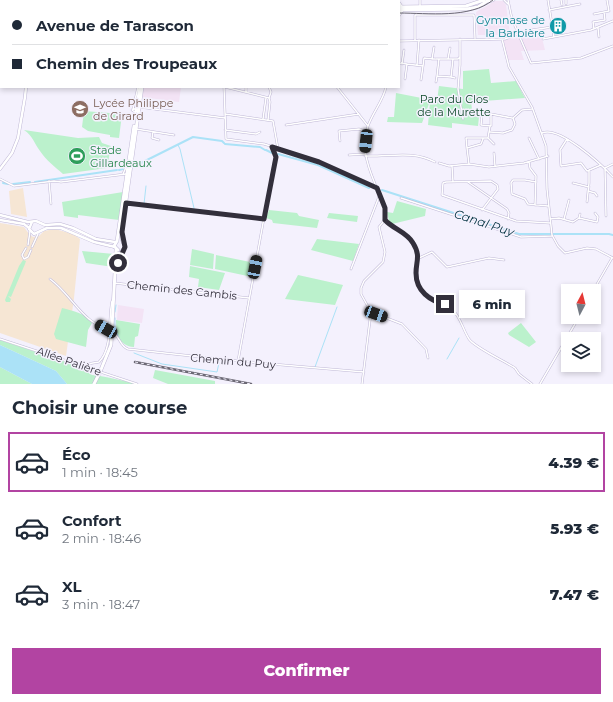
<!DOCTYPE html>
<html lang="fr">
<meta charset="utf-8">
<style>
:root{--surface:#fff;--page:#f6f6f7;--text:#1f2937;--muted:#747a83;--line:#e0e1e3;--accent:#b244a2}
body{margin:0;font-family:Montserrat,sans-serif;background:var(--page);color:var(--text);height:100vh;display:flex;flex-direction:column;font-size:15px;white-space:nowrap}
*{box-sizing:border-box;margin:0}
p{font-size:13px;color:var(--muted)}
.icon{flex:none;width:22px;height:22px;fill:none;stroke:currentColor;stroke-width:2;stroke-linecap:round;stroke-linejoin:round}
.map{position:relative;height:384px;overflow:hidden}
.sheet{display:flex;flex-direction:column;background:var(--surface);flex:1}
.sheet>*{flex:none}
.hud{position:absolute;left:0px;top:0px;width:400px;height:88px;box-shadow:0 2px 6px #0003;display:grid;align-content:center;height:88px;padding:0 12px;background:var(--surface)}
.needle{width:26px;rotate:7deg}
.buttons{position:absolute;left:561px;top:284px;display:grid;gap:8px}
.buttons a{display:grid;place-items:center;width:40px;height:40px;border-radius:0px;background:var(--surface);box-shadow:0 2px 6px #0003;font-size:20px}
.end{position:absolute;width:18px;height:18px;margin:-9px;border:5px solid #322f3b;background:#fff;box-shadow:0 0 0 2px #fff}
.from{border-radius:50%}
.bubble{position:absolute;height:28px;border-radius:0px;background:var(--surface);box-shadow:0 2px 6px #0003;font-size:13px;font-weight:800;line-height:28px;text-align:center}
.car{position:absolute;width:12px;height:24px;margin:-12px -6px;border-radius:5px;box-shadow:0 0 3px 1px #0007;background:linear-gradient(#222 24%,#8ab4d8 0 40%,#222 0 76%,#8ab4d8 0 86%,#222 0)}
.hud b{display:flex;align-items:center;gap:14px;height:38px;font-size:15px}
.hud b+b{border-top:1px solid var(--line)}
.hud i{width:10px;height:10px;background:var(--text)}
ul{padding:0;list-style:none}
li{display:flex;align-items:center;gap:12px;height:60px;margin:0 8px 6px;padding:0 4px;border:2px solid transparent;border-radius:0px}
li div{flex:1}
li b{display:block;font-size:15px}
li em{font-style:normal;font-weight:800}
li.active{border-color:var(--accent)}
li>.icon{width:36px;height:36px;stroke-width:1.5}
h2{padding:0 12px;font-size:18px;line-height:48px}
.cta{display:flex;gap:8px;margin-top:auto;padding:8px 12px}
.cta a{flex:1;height:46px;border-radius:0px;background:var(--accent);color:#fff;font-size:16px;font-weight:800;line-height:46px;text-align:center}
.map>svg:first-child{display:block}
</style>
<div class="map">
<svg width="613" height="384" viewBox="0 0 613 384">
<rect width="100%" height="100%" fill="#f4f1fd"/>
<path fill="#f3e3f5" d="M495,1H503L506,5L510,34L514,38L541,34L545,50L521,51L524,60H508L502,35H478L476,12Z
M144,87H181L179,102L142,97Z
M118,305L144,309L142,323L117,320Z"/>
<path fill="#f6e6d4" d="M23,188L27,217L11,214L9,191Z
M0,223L24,227L29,234L33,237L39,236L44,231L55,229L73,234L80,239L74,298L66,356L0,333Z"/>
<path fill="#bbf1cc" d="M489,69L491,83L516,81L525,98L471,102L473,116L479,117L478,126L452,123V128L428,125L430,101L422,123L387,122L388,117H394L396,93L437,101L439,86L463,89V71Z
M84,111L122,114L119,138L110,137V135L88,131L82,127Z
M24,130L78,138L99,137L102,143L111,146L107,168L63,174C55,167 46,160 40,151C34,143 33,136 24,130Z
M123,192L119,220L78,215V218L64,216L62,202Z
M397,201L426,209L425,216L392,224L389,221L387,212L393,213Z
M269,210L297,213L299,216L319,220L317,228L273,223L272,220L266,218Z
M329,213L358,216L357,222L327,218Z
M317,239L359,244L353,261L311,250Z
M192,249L214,254L213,269L190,265Z
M82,251L114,254L113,267L86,263Z
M216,255L255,263L252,277L215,269Z
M23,260L26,261L25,264L11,297L8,296L11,299L10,302H6L5,300L19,266Z
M190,266L225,273L219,290L198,287L199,279L189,277Z
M298,275L343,285L335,305L285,299Z
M62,308C73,311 86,313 92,323L88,330L86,347L56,339L54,334Z
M116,320L140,324L138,336L135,337L134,347C119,346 116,334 116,320Z
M521,323L536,342L529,347L509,335L508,333Z
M0,340L84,368L92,375C103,376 122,380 135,384H67L56,371L0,345Z
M0,367L32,384H0Z
M155,370L215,381V384H168L153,378Z"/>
<path fill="#abe2f7" d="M0,345L56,371L67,384H32L0,367Z"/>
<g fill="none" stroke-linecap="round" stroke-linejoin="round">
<path stroke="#abe2f7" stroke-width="1" d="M178,145L180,149L194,208
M146,186L144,204L234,215
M115,312L116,305
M115,318V329L119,338
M134,353L162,364L217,372L219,363
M447,359L459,338
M315,367L337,307"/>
<path stroke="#abe2f7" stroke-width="2" d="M225,144L260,147L265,150
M266,150L272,153
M278,154L318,165L369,188
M133,167L193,137L222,141L224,143
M119,170L123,169
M35,182L117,170
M3,183L8,184
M13,184L30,182
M382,190L519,234H609L613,235"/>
<defs>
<path id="street" d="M74,0L78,1
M222,0V1
M281,0V1
M300,0V1
M420,0V7
M504,0L508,4
M508,0L512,19L531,63L581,58L613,46
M548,0L554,37
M561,0L562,5
M566,0V4
M24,1L27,0
M489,2L494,0
M0,6H1
M549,10L580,4
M594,14L609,11L607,0
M0,15H1
M0,23L1,22
M598,28L599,37
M594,29L593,22L605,20L604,12
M0,30H1
M532,30L552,27
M520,35L531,31
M460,39V65L458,89L463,119
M502,39L509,67L532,107L546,146L547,189L552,235L558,246L565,253L587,248L596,249L613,258
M543,39L591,30L613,21
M415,40V15H474L475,38
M399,41L505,39L518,34
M432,59L434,47
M436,59H458L460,57
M439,59L437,76L451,77L453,59
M448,59L450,48
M399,63L423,66L424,58L435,59
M402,64L404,50
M417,65L419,40
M451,77L455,78
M405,79L407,64
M421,80L423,66
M436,82L437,76
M224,87L226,139L264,144L306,157L377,188
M225,87L269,98L270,102L268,120
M246,87V92
M269,87L271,92L269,98
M337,87L368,126
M139,107L225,118
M133,109L138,87
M136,113L132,110L137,108
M225,114L273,121L278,149
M482,115H491V126L481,125Z
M490,115L491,114L512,118
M263,119L266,98
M286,125L359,114
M136,129L174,135
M225,130L256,134L260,132
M153,132L152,138L159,140
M490,132L503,133L512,130L515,124L513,118L522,110L532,109
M542,133C559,125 601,164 613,177
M488,138L494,144
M529,138L539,159
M567,139L560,150L561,166L581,163L587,171L601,165
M340,141L339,131L359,129L367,132
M467,148L466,138H488L490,126
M494,153L495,166
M349,155L365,154
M365,156C390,157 412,150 435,162
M529,162L530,168L536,176L535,205
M439,163L449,166L469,164L489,167L524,163L548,156
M469,164L467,148L481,144L483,139
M452,166L453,182
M605,168L606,216
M605,168L613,164
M123,174L127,165
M0,179L14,186L54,181L61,182L126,174
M49,181L51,204
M468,182L507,209L509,213L508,219
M536,182L525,180H513L511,183L512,194L525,199L528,204L548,206
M573,183L589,187
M588,191L595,193L597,196
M401,198L521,237L552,236
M587,202L589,183V170
M127,203L264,219
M482,210L498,189L497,185L491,181L446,182L443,183L442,195L516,221L550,223
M579,218L597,222L598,217L595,213
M550,219L559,218L573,222L579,218L580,214
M564,219L569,200
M385,220C393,229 406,232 413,243C424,259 411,270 421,289C429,304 441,299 451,308C461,317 462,328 469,339C474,347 506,362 515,368L519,374L532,384
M28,245L30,231
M32,247L38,234
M26,248L22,255L24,259L28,257L31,250
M419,258L432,252L447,267L489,258L504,260
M351,269L380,194
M50,279C71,294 84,326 112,330
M114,283L249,298
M593,291L612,258
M371,312L402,324L426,349L428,358
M112,333C120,335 119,346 128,349L238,361L364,372
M0,339L137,384
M238,361L275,157L272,147
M81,365L99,362C113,348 108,319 112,301
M362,384L371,312L361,294V288L364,281L383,262L385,252L379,227C385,221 386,217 385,208C375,182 358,154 368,126C373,112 383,101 386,87
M540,384L579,317"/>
<path id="secondary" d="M41,1V0
M44,1V0
M154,1V0
M394,1V0
M399,3L403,9L399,15
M25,97L26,87
M0,169L12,153L18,138L25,97
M0,215L28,222L36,221L45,225L60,224L73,228L96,239L115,242
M0,220L24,224L29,228
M32,222L29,229L34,234L47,228H61L94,242L115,247"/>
<path id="primary" d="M85,0L89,1
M98,0L102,1
M399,7L466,6L484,0
M399,10L467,9L478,7L489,0
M136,111L140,87
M117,241L134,126
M117,241L114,246L118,250
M115,266L116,250
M115,274L120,254L125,247L122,239V229L142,87
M100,372L111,345L115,272"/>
</defs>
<use href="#street" stroke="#c0b9d6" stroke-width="2.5"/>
<use href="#secondary" stroke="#c0b9d6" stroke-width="3.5"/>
<use href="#primary" stroke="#c0b9d6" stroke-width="4"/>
<use href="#street" stroke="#fff" stroke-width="1.5"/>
<use href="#secondary" stroke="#fff" stroke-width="2.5"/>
<use href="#primary" stroke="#fff" stroke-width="3"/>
<path stroke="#6c6975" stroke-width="1" d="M155,1V0
M399,13C428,13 470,19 493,0"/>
<defs>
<path id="rail" d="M135,362L251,384"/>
</defs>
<use href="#rail" stroke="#6c6975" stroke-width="2.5"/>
<use href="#rail" stroke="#f4f1fd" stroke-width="1" stroke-dasharray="3" stroke-linecap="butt"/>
<defs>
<path id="primary-bridge" d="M94,384L100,372"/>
</defs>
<use href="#primary-bridge" stroke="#c0b9d6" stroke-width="4" stroke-linecap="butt"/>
<use href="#primary-bridge" stroke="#fff" stroke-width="3"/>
</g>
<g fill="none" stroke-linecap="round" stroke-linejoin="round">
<path stroke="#322f3b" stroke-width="5" d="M118,263L125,247L122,232L126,203L264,219L276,157L272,147L319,162L377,188L385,208V220C393,229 407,232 413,243C421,256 416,261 416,273C416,291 430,301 445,304"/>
</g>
<defs>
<symbol id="building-disc" viewBox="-11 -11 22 22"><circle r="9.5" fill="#0f9aa8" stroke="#f4f1fd"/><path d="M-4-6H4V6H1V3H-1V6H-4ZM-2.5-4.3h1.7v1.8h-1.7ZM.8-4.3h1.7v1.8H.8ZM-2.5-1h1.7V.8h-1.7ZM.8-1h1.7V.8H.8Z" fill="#fff"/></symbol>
<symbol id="school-disc" viewBox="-11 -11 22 22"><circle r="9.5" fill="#8d6e63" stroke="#f4f1fd"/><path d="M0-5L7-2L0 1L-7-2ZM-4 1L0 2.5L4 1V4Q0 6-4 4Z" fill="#fff"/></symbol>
<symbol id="stadium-disc" viewBox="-11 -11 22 22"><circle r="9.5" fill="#2e9e5b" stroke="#f4f1fd"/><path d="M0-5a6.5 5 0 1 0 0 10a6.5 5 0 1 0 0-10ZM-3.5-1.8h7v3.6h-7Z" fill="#fff"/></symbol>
</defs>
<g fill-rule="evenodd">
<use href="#building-disc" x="548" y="16" width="20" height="20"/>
<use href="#school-disc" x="70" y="99" width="20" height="20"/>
<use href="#stadium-disc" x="67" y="146" width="20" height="20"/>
</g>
<g text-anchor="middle" stroke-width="3" stroke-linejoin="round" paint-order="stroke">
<g font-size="11" fill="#0d838f" stroke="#f4f1fd" text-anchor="end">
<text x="545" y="24">Gymnase de<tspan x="545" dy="13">la Barbière</tspan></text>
</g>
<g font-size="11" fill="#0d4929" stroke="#f4f1fd">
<text x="454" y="103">Parc du Clos<tspan x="454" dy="13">de la Murette</tspan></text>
</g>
<g font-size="11" fill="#785e54" stroke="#f4f1fd" text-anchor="start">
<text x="93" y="107">Lycée Philippe<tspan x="93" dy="13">de Girard</tspan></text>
</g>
<g font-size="11" fill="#27864d" stroke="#f4f1fd" text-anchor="start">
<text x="90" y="154">Stade<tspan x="90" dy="13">Gillardeaux</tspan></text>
</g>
<g font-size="11" fill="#322f3b" stroke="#f4f1fd">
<text transform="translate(182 290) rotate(6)" y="4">Chemin des Cambis</text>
<text transform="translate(69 361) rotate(19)" y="4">Allée Palière</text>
<text transform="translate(233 361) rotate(5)" y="4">Chemin du Puy</text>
</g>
<g font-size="12" font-style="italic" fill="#00303f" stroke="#f4f1fd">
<text transform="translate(484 223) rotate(18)" y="4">Canal Puy</text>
</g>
</g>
</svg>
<div class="buttons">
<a><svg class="needle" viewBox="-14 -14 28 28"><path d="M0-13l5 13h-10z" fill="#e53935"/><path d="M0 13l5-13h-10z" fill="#747a83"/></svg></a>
<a><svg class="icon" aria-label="layers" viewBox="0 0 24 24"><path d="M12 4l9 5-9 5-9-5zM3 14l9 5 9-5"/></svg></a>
</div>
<i class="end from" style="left:118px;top:263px"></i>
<i class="end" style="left:445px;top:304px"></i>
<div class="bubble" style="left:459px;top:290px;width:66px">6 min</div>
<i class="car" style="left:366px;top:141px;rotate:186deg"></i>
<i class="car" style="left:255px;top:267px;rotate:11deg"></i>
<i class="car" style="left:376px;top:314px;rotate:110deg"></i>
<i class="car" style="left:106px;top:329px;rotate:300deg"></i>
<div class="hud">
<b><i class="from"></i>Avenue de Tarascon</b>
<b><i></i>Chemin des Troupeaux</b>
</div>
</div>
<section class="sheet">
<h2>Choisir une course</h2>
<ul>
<li class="active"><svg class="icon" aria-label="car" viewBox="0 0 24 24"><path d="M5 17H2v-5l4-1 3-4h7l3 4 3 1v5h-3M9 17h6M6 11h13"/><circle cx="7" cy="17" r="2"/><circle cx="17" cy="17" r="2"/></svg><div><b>Éco</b><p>1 min · 18:45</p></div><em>4.39 €</em></li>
<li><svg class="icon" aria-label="car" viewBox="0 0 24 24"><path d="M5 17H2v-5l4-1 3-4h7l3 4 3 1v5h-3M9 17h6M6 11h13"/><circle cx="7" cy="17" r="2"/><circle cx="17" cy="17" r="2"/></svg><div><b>Confort</b><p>2 min · 18:46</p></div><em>5.93 €</em></li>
<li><svg class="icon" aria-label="car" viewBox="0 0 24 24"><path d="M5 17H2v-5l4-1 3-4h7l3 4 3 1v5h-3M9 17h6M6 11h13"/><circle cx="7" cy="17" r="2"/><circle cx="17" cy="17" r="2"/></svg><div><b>XL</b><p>3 min · 18:47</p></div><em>7.47 €</em></li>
</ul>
<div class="cta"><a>Confirmer</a></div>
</section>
